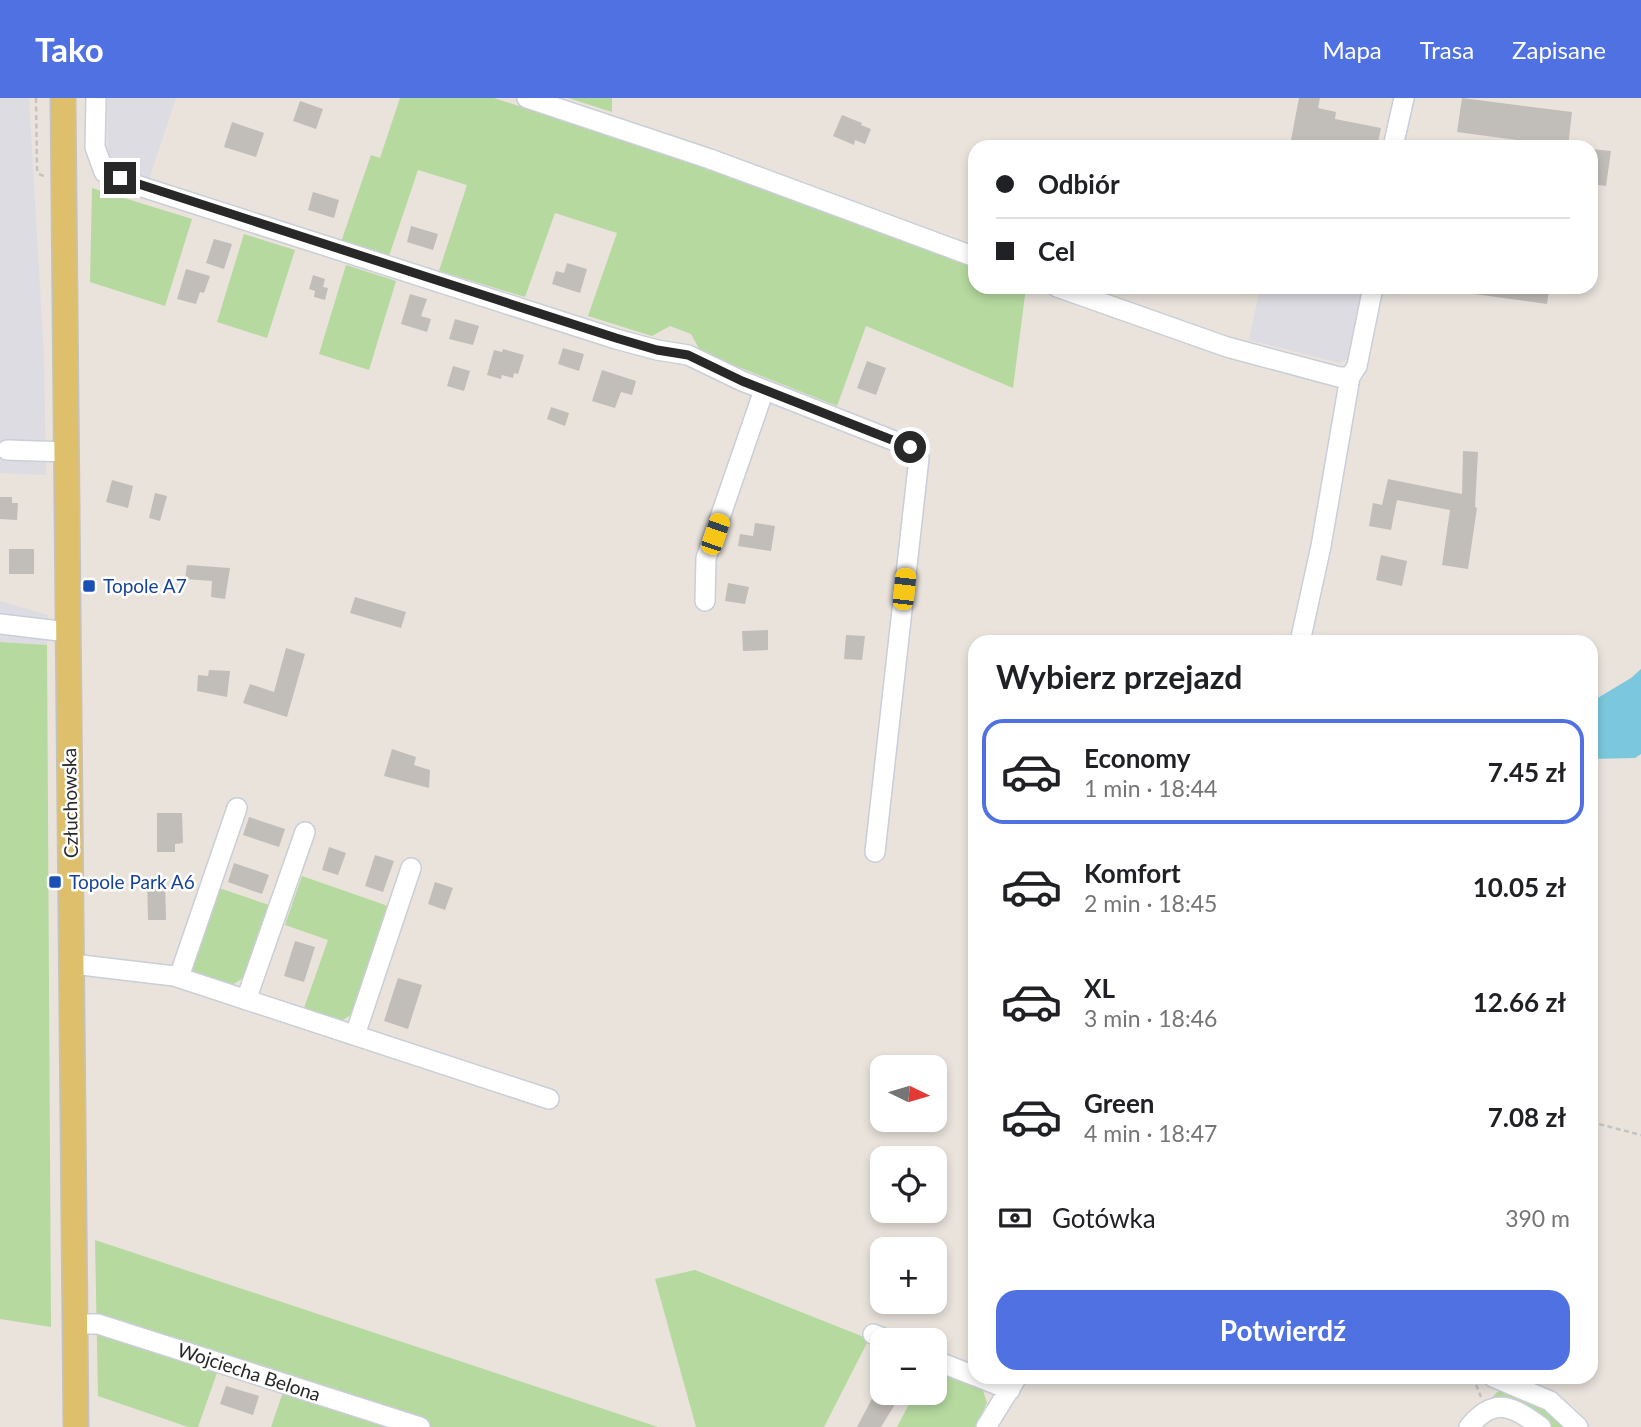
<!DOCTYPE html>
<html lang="pl">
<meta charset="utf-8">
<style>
:root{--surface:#fff;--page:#f6f6f6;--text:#202124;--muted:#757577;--line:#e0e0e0;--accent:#5071e2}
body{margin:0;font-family:Lato,sans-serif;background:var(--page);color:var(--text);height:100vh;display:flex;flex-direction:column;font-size:26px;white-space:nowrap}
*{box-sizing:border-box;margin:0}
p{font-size:23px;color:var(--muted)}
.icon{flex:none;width:38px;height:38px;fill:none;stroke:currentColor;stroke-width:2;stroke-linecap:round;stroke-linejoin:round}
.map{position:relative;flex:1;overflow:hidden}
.sheet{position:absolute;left:968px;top:537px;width:630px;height:749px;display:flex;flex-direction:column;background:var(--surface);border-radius:21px;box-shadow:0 4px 10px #0003}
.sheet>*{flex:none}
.guide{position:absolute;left:968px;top:42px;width:630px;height:154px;border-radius:21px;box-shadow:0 4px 10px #0003;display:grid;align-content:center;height:154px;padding:0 28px;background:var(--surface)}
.needle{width:46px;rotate:95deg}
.buttons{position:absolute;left:870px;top:957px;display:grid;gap:14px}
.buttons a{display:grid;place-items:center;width:77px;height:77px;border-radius:14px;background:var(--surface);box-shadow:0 4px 10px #0003;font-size:35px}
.end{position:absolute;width:32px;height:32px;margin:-16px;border:9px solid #282828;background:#fff;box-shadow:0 0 0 4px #fff}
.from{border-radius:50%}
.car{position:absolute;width:21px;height:42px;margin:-21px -10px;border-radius:9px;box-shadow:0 0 5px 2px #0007;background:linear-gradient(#f5c518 24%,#345 0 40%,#f5c518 0 76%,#345 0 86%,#f5c518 0)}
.guide b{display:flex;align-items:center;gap:24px;height:66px;font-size:26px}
.guide b+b{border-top:2px solid var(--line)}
.guide i{width:18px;height:18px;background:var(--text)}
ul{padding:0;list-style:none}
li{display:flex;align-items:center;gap:21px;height:105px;margin:0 14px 10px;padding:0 14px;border:4px solid transparent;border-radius:21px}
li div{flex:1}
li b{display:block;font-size:26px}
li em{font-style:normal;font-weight:700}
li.active{border-color:var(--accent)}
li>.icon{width:63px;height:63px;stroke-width:1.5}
h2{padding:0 28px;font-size:32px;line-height:84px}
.pay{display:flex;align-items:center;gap:18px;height:77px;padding:0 28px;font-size:26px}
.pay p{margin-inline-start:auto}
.action{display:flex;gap:14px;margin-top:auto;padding:14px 28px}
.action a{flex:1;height:80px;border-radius:21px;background:var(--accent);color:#fff;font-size:28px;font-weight:700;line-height:80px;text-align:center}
header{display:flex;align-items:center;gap:42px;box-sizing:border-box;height:98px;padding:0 35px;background:var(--accent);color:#fff}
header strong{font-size:33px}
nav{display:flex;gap:38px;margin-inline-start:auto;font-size:24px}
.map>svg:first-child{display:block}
</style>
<header>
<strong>Tako</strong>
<nav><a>Mapa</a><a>Trasa</a><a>Zapisane</a></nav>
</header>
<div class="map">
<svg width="1641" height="1329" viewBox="0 0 1641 1329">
<rect width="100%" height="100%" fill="#e9e3dc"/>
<path fill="#dddce2" d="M0,0H29L44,259L46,377L0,375Z
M107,0H176L148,84L121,76L108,57Z
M1260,189H1365L1350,260L1340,265L1249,242Z
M0,503L48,517L47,547L0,544Z"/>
<path fill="#b5d99f" d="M400,0H494L609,37L975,165V189H1026L1013,290L866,228L837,308L701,254L691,236L670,228L652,238L588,218L617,135L555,115L525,199L439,173L467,87L418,72L389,158L341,144L371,57L380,60Z
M568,0H612V14Z
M92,90L192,121L165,208L90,184Z
M244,136L295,152L267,240L217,224Z
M346,167L396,183L369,272L319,256Z
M0,544L47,547L51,1229L0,1221Z
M302,778L388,808L351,917L341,923L304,910L328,842L285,827Z
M216,789L269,807L243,880L232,887L188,872Z
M95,1142L658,1329H271L283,1294L218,1272L198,1329H188L98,1298Z
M695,1172L869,1241L824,1329H696L655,1181Z
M935,1268L981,1286L987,1305L975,1329H897L915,1295H934Z
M1510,1282L1578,1329H1551L1540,1318L1485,1306Z"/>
<path fill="#7bc8de" d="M1641,571V656L1635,660L1591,661V604L1631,580Z"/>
<path fill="#c1bdb8" d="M1299,0H1320L1318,10L1336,14L1335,21L1381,30L1377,49H1324L1291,42Z
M1462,0L1572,14L1568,49L1457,34Z
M300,3L323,11L316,31L293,23Z
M842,17L862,25L861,27L871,31L865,46L855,42L854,47L833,38Z
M232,24L264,35L256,59L224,49Z
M1591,51L1611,53L1606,88L1591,86Z
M313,94L339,102L334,120L308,112Z
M411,128L438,136L433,152L407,144Z
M214,141L232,146L224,171L206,165Z
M567,165L587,171L580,195L552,186L556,173L564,175Z
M186,171L210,178L204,195L200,194L196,206L177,201Z
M313,177L325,181L323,189L328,190L325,202L314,199L315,193L309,191Z
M1474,189H1539L1549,192L1547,206L1474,196Z
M410,196L427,201L421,218L431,221L427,234L401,226Z
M455,221L479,228L473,247L449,241Z
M563,250L584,256L579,273L558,266Z
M503,251L524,257L518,276L514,275L513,280L502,277L501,281L487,277L494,252L502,254Z
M867,263L886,270L876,297L857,290Z
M453,268L470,273L464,293L447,288Z
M602,272L636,283L632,297L621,294L615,310L592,303Z
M551,309L569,315L565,328L547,321Z
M1463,353L1478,354L1475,409L1477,410L1468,471L1442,467L1450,412L1397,402L1391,432L1369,428L1373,405L1382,407L1388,381L1462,396Z
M112,382L133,388L128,410L106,404Z
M155,395L167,398L160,423L149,420Z
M0,399H12V405H18L17,422L0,421Z
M755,425L775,428L771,453L738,448L740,436L753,438Z
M9,451H34V476H9Z
M1381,457L1407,463L1402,488L1376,482Z
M187,467L230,470L225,501L211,499L212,483L185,481Z
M728,485L749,489L745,506L725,503Z
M355,499L406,514L401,530L350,515Z
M768,532V552L743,553L742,533Z
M846,537L865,538L862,562L844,561Z
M286,550L305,556L287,619L243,605L250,586L274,594Z
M209,572L230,573L227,599L197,593L198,577L208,578Z
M392,651L416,659L414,667L430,672L429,690L384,678Z
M157,715H182L183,745L175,746V754H157Z
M249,719L285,731L279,749L243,737Z
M329,749L346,755L338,777L322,772Z
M375,757L394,763L383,794L365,788Z
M234,765L269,777L262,796L228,784Z
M147,783H165L166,822H148Z
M435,784L453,790L445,812L428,806Z
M295,843L315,849L304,884L284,878Z
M398,880L422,887L408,931L384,923Z
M226,1288L259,1298L253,1317L220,1306Z
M875,1295H902L881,1329H857Z"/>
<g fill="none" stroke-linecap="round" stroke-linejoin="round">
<defs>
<path id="minor" d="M96,0L95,49L104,74L136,87L616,241L657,252L688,257L742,283L910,349L919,360L875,754
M527,0L710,61L975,159
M1393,49L1404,0
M1057,189L1227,249L1339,279H1350
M7,352L67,354
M705,503L706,460L764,292
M0,526L68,534
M1300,544L1321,448L1350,279L1357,268L1373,189
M73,866L174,878L549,1001
M179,879L237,710
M246,902L305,734
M355,937L411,770
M76,1226H98L420,1329
M873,1236L888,1242
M934,1262L975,1278
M978,1279L1010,1292
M1493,1279L1550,1303L1578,1329
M986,1329L1017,1279
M1469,1329C1495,1297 1513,1309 1541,1329"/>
<path id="major" d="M63,0L76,1329"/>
</defs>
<use href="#minor" stroke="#caced8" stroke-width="22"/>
<use href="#major" stroke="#c3c3c3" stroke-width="27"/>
<path stroke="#c3c3c3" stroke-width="2.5" stroke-dasharray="5 3.5" stroke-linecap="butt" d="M36,0L37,71L39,76L46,79
M1591,1024L1641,1037
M1473,1279L1481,1299"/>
<use href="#minor" stroke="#fff" stroke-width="19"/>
<use href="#major" stroke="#debf6c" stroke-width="24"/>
</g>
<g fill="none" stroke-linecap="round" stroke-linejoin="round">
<path stroke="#282828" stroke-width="9" d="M120,80L616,240L657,252L688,257L742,283L910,349"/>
</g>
<g fill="#1a4fb4" stroke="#fff" stroke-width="2.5">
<rect x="82" y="481" width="14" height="14" rx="3.5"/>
<rect x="48" y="777" width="14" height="14" rx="3.5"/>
</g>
<g text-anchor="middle" stroke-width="5" stroke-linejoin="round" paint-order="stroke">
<g font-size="19" fill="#164399" stroke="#fff" text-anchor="start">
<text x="103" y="495">Topole A7</text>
<text x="69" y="791">Topole Park A6</text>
</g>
<g font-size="19" fill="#282828" stroke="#fff">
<text transform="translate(70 705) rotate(-91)" y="7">Człuchowska</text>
<text transform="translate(249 1274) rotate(18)" y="7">Wojciecha Belona</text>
</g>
</g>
</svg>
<div class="buttons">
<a><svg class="needle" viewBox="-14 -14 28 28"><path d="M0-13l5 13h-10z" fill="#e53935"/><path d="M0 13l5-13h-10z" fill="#757577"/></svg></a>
<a><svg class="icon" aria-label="locate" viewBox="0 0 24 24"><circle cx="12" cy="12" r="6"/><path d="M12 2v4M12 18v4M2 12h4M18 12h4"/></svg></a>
<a>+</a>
<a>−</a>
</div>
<i class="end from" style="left:910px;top:349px"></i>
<i class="end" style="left:120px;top:80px"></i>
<i class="car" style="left:715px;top:436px;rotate:19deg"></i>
<i class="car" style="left:904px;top:491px;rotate:6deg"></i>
<div class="guide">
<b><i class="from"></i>Odbiór</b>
<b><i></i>Cel</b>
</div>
<section class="sheet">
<h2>Wybierz przejazd</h2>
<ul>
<li class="active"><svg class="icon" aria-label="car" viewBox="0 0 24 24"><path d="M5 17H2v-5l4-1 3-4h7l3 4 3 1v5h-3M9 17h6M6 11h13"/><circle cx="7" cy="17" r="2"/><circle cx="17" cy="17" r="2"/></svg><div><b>Economy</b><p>1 min · 18:44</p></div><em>7.45 zł</em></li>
<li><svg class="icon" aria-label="car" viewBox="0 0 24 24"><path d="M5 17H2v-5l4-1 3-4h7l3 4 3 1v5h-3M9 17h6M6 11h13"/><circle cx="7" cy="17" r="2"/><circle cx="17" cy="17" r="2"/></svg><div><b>Komfort</b><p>2 min · 18:45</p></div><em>10.05 zł</em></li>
<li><svg class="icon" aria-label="car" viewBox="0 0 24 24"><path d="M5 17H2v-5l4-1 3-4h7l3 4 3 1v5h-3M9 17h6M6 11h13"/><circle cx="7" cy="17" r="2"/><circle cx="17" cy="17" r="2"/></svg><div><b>XL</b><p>3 min · 18:46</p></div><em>12.66 zł</em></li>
<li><svg class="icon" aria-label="car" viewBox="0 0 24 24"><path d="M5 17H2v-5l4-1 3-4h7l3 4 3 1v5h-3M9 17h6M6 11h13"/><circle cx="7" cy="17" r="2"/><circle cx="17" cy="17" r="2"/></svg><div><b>Green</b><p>4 min · 18:47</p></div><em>7.08 zł</em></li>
</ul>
<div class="pay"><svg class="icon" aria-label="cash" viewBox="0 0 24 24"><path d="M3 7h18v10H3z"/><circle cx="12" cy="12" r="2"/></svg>Gotówka<p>390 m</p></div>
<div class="action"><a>Potwierdź</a></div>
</section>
</div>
